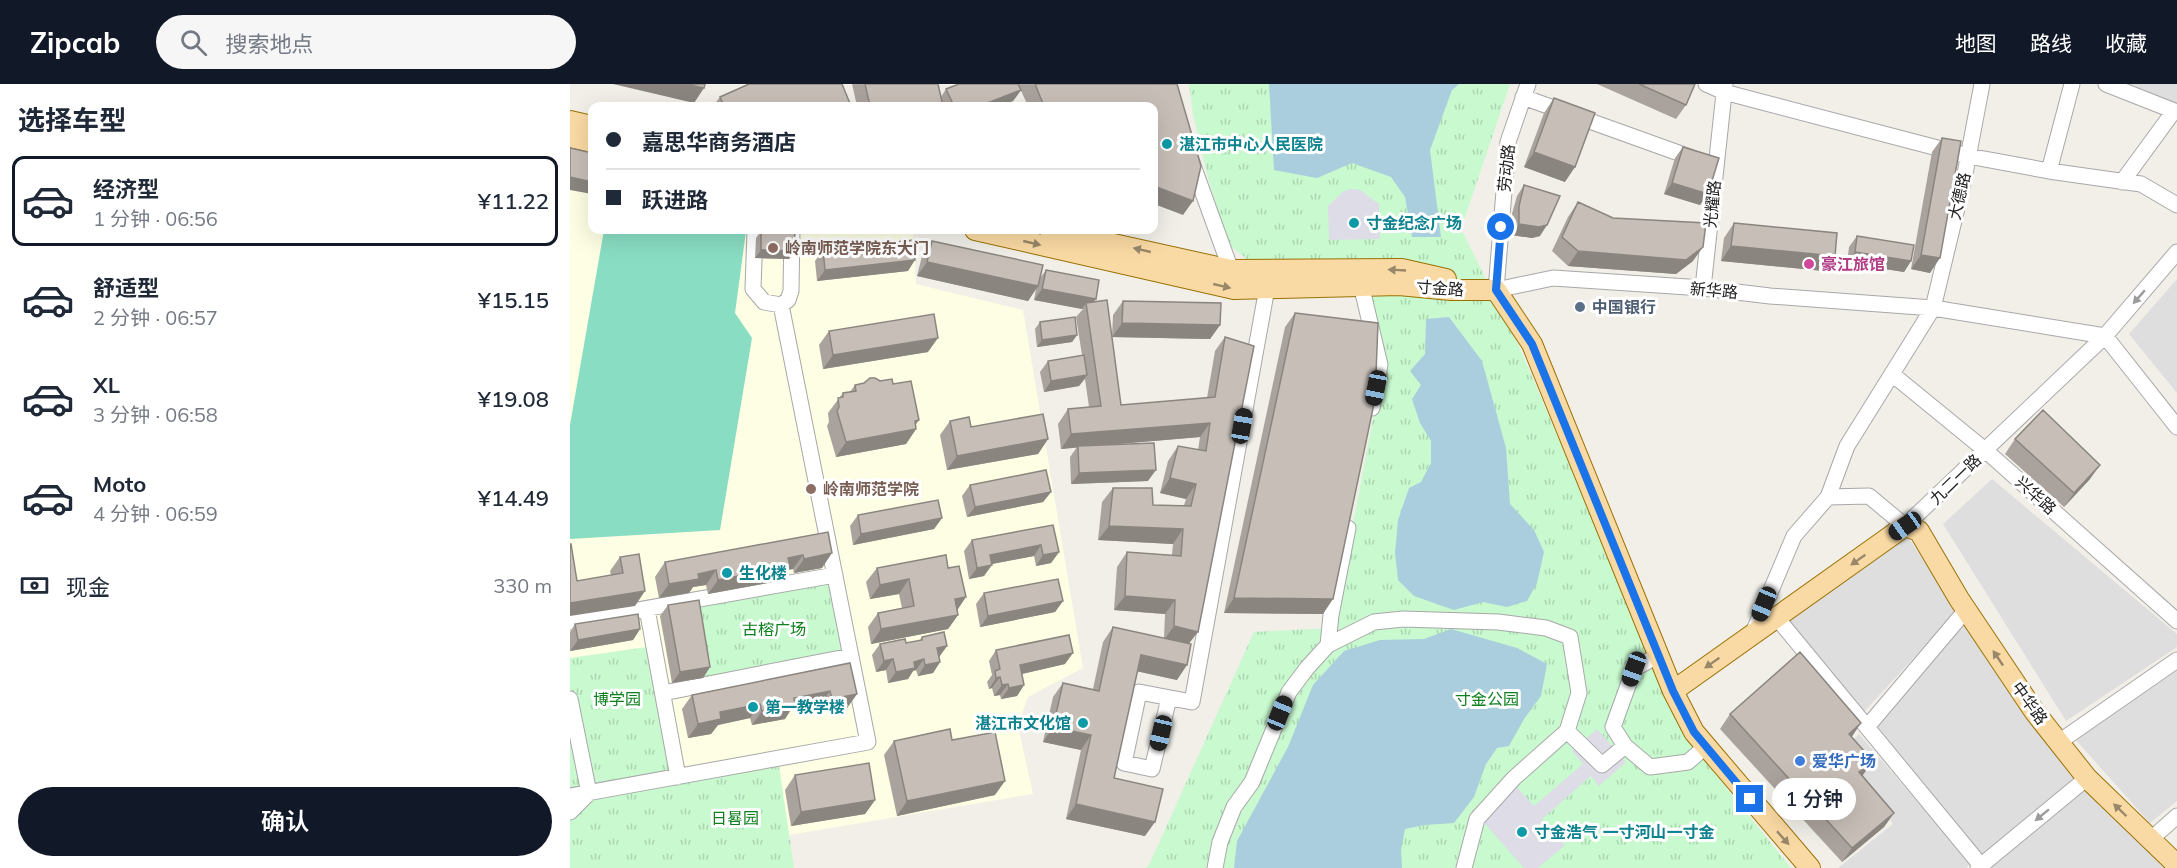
<!DOCTYPE html>
<html lang="zh">
<meta charset="utf-8">
<style>
:root{--surface:#fff;--page:#f6f6f7;--text:#1f2937;--muted:#747a83;--line:#e0e1e3;--accent:#111827}
body{margin:0;font-family:Mulish,"Noto Sans SC",sans-serif;background:var(--page);color:var(--text);height:100vh;display:flex;flex-direction:column;font-size:22px;white-space:nowrap}
*{box-sizing:border-box;margin:0}
p{font-size:20px;color:var(--muted)}
.icon{flex:none;width:33px;height:33px;fill:none;stroke:currentColor;stroke-width:2;stroke-linecap:round;stroke-linejoin:round}
.map{position:relative;flex:1;overflow:hidden}
.details{display:flex;flex-direction:column;background:var(--surface);width:570px}
.details>*{flex:none}
.banner{position:absolute;left:18px;top:18px;width:570px;height:132px;border-radius:12px;box-shadow:0 6px 24px #0002;display:grid;align-content:center;height:132px;padding:0 18px;background:var(--surface)}
.end{position:absolute;width:27px;height:27px;margin:-14px;border:8px solid #1a73e8;background:#fff;box-shadow:0 0 0 3px #fff}
.from{border-radius:50%}
.bubble{position:absolute;height:42px;border-radius:21px;background:var(--surface);box-shadow:0 6px 24px #0002;font-size:20px;font-weight:600;line-height:42px;text-align:center}
.car{position:absolute;width:18px;height:36px;margin:-18px -9px;border-radius:8px;box-shadow:0 0 4px 2px #0007;background:linear-gradient(#222 24%,#8ab4d8 0 40%,#222 0 76%,#8ab4d8 0 86%,#222 0)}
.banner b{display:flex;align-items:center;gap:21px;height:57px;font-size:22px}
.banner b+b{border-top:2px solid var(--line)}
.banner i{width:15px;height:15px;background:var(--text)}
ul{padding:0;list-style:none}
li{display:flex;align-items:center;gap:18px;height:90px;margin:0 12px 9px;padding:0 6px;border:3px solid transparent;border-radius:12px}
li div{flex:1}
li b{display:block;font-size:22px}
li em{font-style:normal;font-weight:600}
li.current{border-color:var(--accent)}
li>.icon{width:54px;height:54px;stroke-width:1.5}
h2{padding:0 18px;font-size:27px;line-height:72px}
.pay{display:flex;align-items:center;gap:15px;height:66px;padding:0 18px;font-size:22px}
.pay p{margin-inline-start:auto}
.action{display:flex;gap:12px;margin-top:auto;padding:12px 18px}
.action a{flex:1;height:69px;border-radius:36px;background:var(--accent);color:#fff;font-size:24px;font-weight:600;line-height:69px;text-align:center}
header{display:flex;align-items:center;gap:36px;box-sizing:border-box;height:84px;padding:0 30px;background:var(--accent);color:#fff}
header strong{font-size:28px}
nav{display:flex;gap:33px;margin-inline-start:auto;font-size:21px}
.search{width:420px;height:54px;background:var(--page);display:flex;align-items:center;gap:15px;box-sizing:border-box;padding:0 21px;border-radius:33px;color:var(--muted);font-size:22px}
main{display:flex;flex:1;min-height:0}
.map>svg:first-child{display:block}
</style>
<header>
<strong>Zipcab</strong>
<div class="search"><svg class="icon" aria-label="search" viewBox="0 0 24 24"><circle cx="10" cy="10" r="6"/><path d="M15 15l6 6"/></svg>搜索地点</div>
<nav><a>地图</a><a>路线</a><a>收藏</a></nav>
</header>
<main>
<section class="details">
<h2>选择车型</h2>
<ul>
<li class="current"><svg class="icon" aria-label="car" viewBox="0 0 24 24"><path d="M5 17H2v-5l4-1 3-4h7l3 4 3 1v5h-3M9 17h6M6 11h13"/><circle cx="7" cy="17" r="2"/><circle cx="17" cy="17" r="2"/></svg><div><b>经济型</b><p>1 分钟 · 06:56</p></div><em>¥11.22</em></li>
<li><svg class="icon" aria-label="car" viewBox="0 0 24 24"><path d="M5 17H2v-5l4-1 3-4h7l3 4 3 1v5h-3M9 17h6M6 11h13"/><circle cx="7" cy="17" r="2"/><circle cx="17" cy="17" r="2"/></svg><div><b>舒适型</b><p>2 分钟 · 06:57</p></div><em>¥15.15</em></li>
<li><svg class="icon" aria-label="car" viewBox="0 0 24 24"><path d="M5 17H2v-5l4-1 3-4h7l3 4 3 1v5h-3M9 17h6M6 11h13"/><circle cx="7" cy="17" r="2"/><circle cx="17" cy="17" r="2"/></svg><div><b>XL</b><p>3 分钟 · 06:58</p></div><em>¥19.08</em></li>
<li><svg class="icon" aria-label="car" viewBox="0 0 24 24"><path d="M5 17H2v-5l4-1 3-4h7l3 4 3 1v5h-3M9 17h6M6 11h13"/><circle cx="7" cy="17" r="2"/><circle cx="17" cy="17" r="2"/></svg><div><b>Moto</b><p>4 分钟 · 06:59</p></div><em>¥14.49</em></li>
</ul>
<div class="pay"><svg class="icon" aria-label="cash" viewBox="0 0 24 24"><path d="M3 7h18v10H3z"/><circle cx="12" cy="12" r="2"/></svg>现金<p>330 m</p></div>
<div class="action"><a>确认</a></div>
</section>
<div class="map">
<svg width="1607" height="784" viewBox="0 0 1607 784">
<defs>
<pattern id="park-tufts" width="24" height="20" patternUnits="userSpaceOnUse" patternTransform="scale(1.5)"><rect width="24" height="20" fill="#c8f9cf"/><path d="M3 7l-1-3M5 7V3M7 7l1-3M15 17l-1-3M17 17v-4M19 17l1-3" fill="none" stroke="#acd5b1"/></pattern>
</defs>
<rect width="100%" height="100%" fill="#f1efe8"/>
<path fill="#dfdede" d="M1558,0H1607V19Z
M1607,195V309L1559,250Z
M1422,395L1607,550V563L1496,637L1373,440Z
M1338,453L1387,527L1291,631L1216,535Z
M1395,533L1507,693L1411,771L1307,642Z
M1607,582V717L1580,739L1504,654Z
M1289,650L1401,780L1396,784H1268L1323,740L1275,664Z
M1517,703L1607,784H1421L1419,782Z"/>
<path fill="#fdfee4" d="M0,72L22,77V146H343L346,200L453,226L513,584L458,613L448,642L463,710L219,751L224,784H0Z"/>
<path fill="url(#park-tufts)" d="M619,0H940L891,145L945,253L1117,655L1221,784H575L579,781L684,548L763,544L813,283L782,178L684,181L658,160L638,94L623,30Z
M265,491L281,572L135,601L120,518Z
M84,562L108,693L208,675L224,784H0V574Z"/>
<path fill="#89ddc2" d="M34,146L176,147L165,229L182,254L150,446L0,455V341Z"/>
<path fill="#dddce7" d="M781,105L790,106L809,120L810,155L759,156L758,122L774,107Z
M1027,645L1056,678L1029,702L1021,692L972,735L995,761L968,784H954L909,733L945,701L964,722L1013,680L1002,667Z"/>
<path fill="#aacedd" d="M699,0H889L882,6L860,66L871,153H842L835,113L821,93L782,79L747,94L704,86Z
M879,233L912,277L936,364L940,420L964,446L974,468L967,499L957,517L937,523L913,518L884,526L844,512L828,496L825,469L828,436L839,404L851,398L861,379V357L850,339L842,315L851,301L840,287L855,270L856,235Z
M881,545L947,564L977,580L971,612L954,635L939,662L927,664L916,680L904,713L884,739L854,741L835,745L831,766L832,784H664L667,757L718,663L743,601L774,567L810,556L854,555Z"/>
<g fill="none" stroke-linecap="round" stroke-linejoin="round">
<defs>
<path id="minor" d="M958,0L938,58L926,206L983,194L1133,204L1200,212L1363,224L1535,252L1607,343
M1136,0L1154,8L1398,72L1479,87L1571,100L1607,121
M1536,0L1607,28
M953,13L1128,76
M621,76L661,186
M1479,87L1502,0
M1552,98L1604,27
M185,146L183,205L194,218L211,221L218,216L221,207L222,146
M789,192L810,281L802,324
M1133,204L1155,0
M1322,290L1415,366L1607,537
M1258,413L1277,362L1363,224L1394,95L1412,0
M77,525L108,693
M1207,534L1413,784
M0,538L265,491
M1182,551L1224,452L1258,413L1299,412L1335,442L1535,252L1607,168
M758,561L804,538L833,535L928,538L976,544L1000,553L1009,609L997,647
M93,609L281,572
M599,614L582,685L554,679L569,608L622,618L697,204
M0,615L19,709L0,728
M1297,643L1396,526
M1489,658L1607,576
M1055,662L1080,683L1118,678L1136,662
M0,712L298,658L211,221
M1581,755L1607,732
M645,784L650,758L664,723L682,698L719,608L737,584L758,561L761,531L778,444
M894,784L907,735L944,694L997,647L1032,681L1055,662L1043,643L1064,585L1089,571
M1408,784L1517,694"/>
<path id="major" d="M0,37L22,42
M0,53L22,58
M405,146L664,205L829,201L881,206H926
M480,146L661,186L832,185L876,195
M926,206L962,260L1103,607L1124,648L1240,784
M1103,607L1335,442L1349,447L1389,515L1464,627L1517,694L1607,781"/>
</defs>
<use href="#minor" stroke="#a8a8a8" stroke-width="17"/>
<use href="#major" stroke="#9a7204" stroke-width="22"/>
<use href="#minor" stroke="#fff" stroke-width="15"/>
<use href="#major" stroke="#fadaa4" stroke-width="20"/>
</g>
<path fill="#aaa39d" d="M282,0H368L371,13L376,5L451,6L443,17L429,22H287Z
M448,0H607L613,131L584,22H458Z
M1027,0H1125L1116,21L1106,35Z
M150,13L281,22H143Z
M984,14L995,98L954,83L974,29Z
M1372,54L1360,189L1341,185L1362,68Z
M1113,63L1138,110L1130,121L1094,110L1105,74Z
M954,101L970,152L962,154L941,151V133L947,112Z
M1008,118L1043,134L1123,177L1106,190L998,182L982,167L998,133Z
M1164,139L1265,172L1254,187L1151,177L1154,154Z
M191,147L224,167L219,175L185,174L186,154Z
M1287,152L1341,177L1334,188L1277,179L1279,163Z
M362,157L470,194L476,186L523,218L551,321L637,314L645,267L655,253L619,560L607,596L567,587L544,694L575,752L496,735L511,666L473,658L483,613L493,599L523,605L533,558L543,543L594,554L595,530L544,526L547,483L557,468L602,471L603,460L528,456L532,418L543,404L583,421H614L616,415L590,409L598,377L608,362L628,366L630,353L534,361L578,397L501,400L500,373L507,363L491,365L488,340L498,325L519,323L515,295L509,302L474,308L470,288L478,277L512,271L506,233L513,225L464,216L466,205L458,217L347,192L352,172Z
M253,166L338,187L247,197L245,177Z
M553,217L650,241L640,255L542,253L543,231Z
M725,229L753,530L654,529L715,243Z
M470,238L507,251L502,258L467,263L465,245Z
M259,247L358,268L253,285L249,261Z
M310,297L323,300L346,341V345L336,360L266,373L257,342L259,338L258,329L273,309L280,308L285,301Z
M380,337L401,343L478,355L468,370L377,386L370,351Z
M1445,355L1520,395L1494,423L1435,370Z
M400,401L481,408L473,418L397,433L392,412Z
M288,431L372,434L364,445L283,461L280,442Z
M483,441L489,468L481,479L466,482L464,472L421,480L414,492L399,495L394,467L402,456Z
M258,448L252,484L224,489L223,485L217,486L209,497L138,510L136,501L123,503L119,509L89,514L85,493L95,478Z
M376,471L388,531L378,545L301,560L298,543L308,529L332,524L329,510L300,515L296,498L307,484Z
M50,473L65,522L7,497L41,491L40,487Z
M414,509L493,517L485,528L410,543L406,520Z
M98,521L140,583L133,594L102,599L90,532Z
M5,540L70,545L63,556L0,567V548Z
M352,553L377,562L369,573L370,578L363,589L348,592L346,586L343,587L338,595L318,599L316,586L306,588L302,571L310,560L336,559L349,557Z
M426,566L495,580L452,590L454,601L447,612L431,615L430,611L424,612L422,604L419,605L417,598L422,591L419,577Z
M280,579L287,610L277,624L252,629L250,621L220,627L215,635L182,641L180,634L148,641L141,650L118,654L112,625L122,611Z
M1160,630L1282,652L1292,691L1324,729L1314,743L1272,778L1150,645Z
M324,657L425,711L327,732L314,671Z
M225,691L305,716L295,730L221,742L215,706Z"/>
<path fill="#8b8580" d="M43,0H116L134,4L124,19Z
M451,6L443,17L429,22H410Z
M964,68L1005,83L995,98L954,83Z
M0,93L22,98V110L0,106Z
M1102,99L1138,110L1130,121L1094,110Z
M584,102L623,117L613,131L584,120Z
M949,140L977,141L970,152L962,154L941,151Z
M1161,162L1265,172L1254,187L1151,177Z
M1133,163L1123,177L1106,190L998,182L1008,167Z
M191,166L224,167L219,175L185,174Z
M1285,168L1341,177L1334,188L1277,179Z
M1351,171L1370,174L1360,189L1341,185Z
M345,176L338,187L247,197L255,186Z
M357,178L468,202L458,217L347,192Z
M472,205L526,215L518,226L516,219L512,225L464,216Z
M552,239L650,241L640,255L542,253Z
M507,251L502,258L467,263L472,256Z
M368,254L358,268L253,285L263,271Z
M517,291L509,302L474,308L481,297Z
M349,336L342,346L346,345L336,360L266,373L276,358Z
M640,339L630,353L491,365L501,350Z
M478,355L468,370L377,386L387,372Z
M1530,381L1520,395L1494,423L1504,409Z
M586,386L578,397L501,400L509,389Z
M600,394L626,400L616,415L590,409Z
M481,408L473,418L397,433L405,423Z
M372,434L364,445L283,461L291,450Z
M539,442L613,445L603,460L528,456Z
M471,461L464,472L412,482L420,471Z
M489,468L481,479L466,482L473,471Z
M262,469L252,484L224,489L234,475Z
M233,471L223,485L217,486L209,497L138,510L148,496L218,474Z
M422,481L414,492L399,495L407,484Z
M146,486L136,501L123,503L119,509L89,514L99,500L128,490Z
M339,495L329,510L300,515L310,501Z
M75,507L65,522L0,532V519Z
M555,512L605,516L595,530L544,526Z
M396,513L386,528L385,515Z
M664,514L763,515L753,530L654,529Z
M493,517L485,528L410,543L418,532Z
M388,531L378,545L301,560L311,545Z
M604,542L628,548L617,562L594,556Z
M70,545L63,556L0,567L8,556Z
M377,562L369,573L367,564Z
M503,569L495,580L443,592L450,581Z
M571,571L617,581L607,596L561,586Z
M323,575L316,586L306,588L314,577Z
M354,575L346,586L343,587L338,595L318,599L326,588L344,578Z
M370,578L363,589L348,592L355,581Z
M140,583L133,594L102,599L110,588Z
M430,593L422,604L419,605L426,594Z
M438,600L430,611L424,612L432,601Z
M454,601L447,612L431,615L439,604Z
M260,607L250,621L220,627L215,635L182,641L192,627L224,614Z
M287,610L277,624L252,629L262,615Z
M190,620L180,634L148,641L141,650L118,654L128,640L150,628Z
M1291,639L1281,654L1279,650Z
M483,643L521,651L511,666L473,658Z
M1303,677L1293,691L1279,703L1289,688Z
M435,697L425,711L327,732L337,717Z
M305,716L295,730L221,742L231,728Z
M506,720L585,738L575,752L496,735Z
M1324,729L1314,743L1272,778L1282,764Z"/>
<path fill="#c6beb7" stroke="#8b8580" stroke-width="1.5" d="M116,0H135L134,4Z
M179,0H272L281,22H154L150,13Z
M295,0H368L373,22H300Z
M389,0H448L451,6L410,22H384L376,5Z
M465,0H607L631,82L623,117L584,102V22H474Z
M1069,0H1125L1116,21Z
M984,14L1025,29L1005,83L964,68Z
M1372,54L1391,57L1370,174L1351,171Z
M1113,63L1149,74L1138,110L1102,99Z
M0,64L22,69V98L0,93Z
M954,101L990,112L977,141L969,143L949,140V122Z
M1008,118L1043,134L1136,139L1133,163L1116,176L1008,167L992,153Z
M1164,139L1267,149L1265,172L1161,162Z
M191,147L225,148L224,167L191,166Z
M1287,152L1344,161L1341,177L1285,168Z
M343,156L345,176L255,186L253,166Z
M362,157L473,181L468,202L357,178Z
M476,186L529,196L526,215L472,205Z
M537,216L551,321L645,313L655,253L684,262L628,548L604,542L605,516L555,512L557,468L611,472L613,445L539,442L543,404H582L583,421L621,422L626,400L600,394L608,362L636,367L640,339L501,350L498,325L531,322L516,219Z
M553,217L651,219L650,241L552,239Z
M725,229L808,239L805,315L763,515L664,514Z
M364,230L368,254L263,271L259,247Z
M505,233L507,251L472,256L470,238Z
M514,271L517,291L481,297L478,277Z
M300,294H305L310,297L322,295L323,300L341,297L349,336L345,337L346,345L276,358L267,327L269,323L268,314L273,313V309L286,307L285,301L294,299Z
M1473,326L1530,381L1504,409L1445,355Z
M473,330L478,355L387,372L380,337L399,333L401,343Z
M584,359L586,386L509,389L508,362Z
M476,386L481,408L405,423L400,401Z
M368,416L372,434L291,450L288,431Z
M483,441L489,468L473,471L471,461L420,471L422,481L407,484L402,456Z
M258,448L262,469L234,475L233,471L218,474L220,482L148,496L146,486L128,490L129,495L99,500L95,478Z
M0,460H1L7,497L53,489L50,473L69,470L75,507L0,519Z
M376,471L378,484L389,482L396,513L385,515L388,531L311,545L308,529L344,522L339,495L310,501L307,484Z
M488,495L493,517L418,532L414,509Z
M129,516L140,583L110,588L98,521Z
M68,530L70,545L8,556L5,540Z
M543,543L621,560L617,581L571,571L544,694L593,705L585,738L506,720L521,651L483,643L493,599L529,607Z
M374,548L377,562L367,564L370,578L355,581L354,575L344,578L345,584L326,588L323,575L314,577L310,560L335,555L336,559L352,556V553Z
M499,551L503,569L450,581L454,601L439,604L438,600L432,601L430,593L426,594L425,587L430,585L426,566Z
M1230,568L1291,639L1279,650L1303,677L1289,688L1324,729L1282,764L1160,630Z
M280,579L287,610L262,615L260,607L224,614L225,620L192,627L190,620L150,628L151,635L128,640L122,611Z
M380,645L382,656L425,648L435,697L337,717L324,657Z
M299,679L305,716L231,728L225,691Z"/>
<defs><path id="oneway-solid" d="M-6-.8H1V-3.2L6.5 0L1 3.2V.8H-6Z" transform="scale(1.5)"/></defs>
<g fill="#988769">
<use href="#oneway-solid" transform="translate(462 159) rotate(13)"/>
<use href="#oneway-solid" transform="translate(572 166) rotate(-167)"/>
<use href="#oneway-solid" transform="translate(827 186) rotate(-177)"/>
<use href="#oneway-solid" transform="translate(652 202) rotate(13)"/>
<use href="#oneway-solid" transform="translate(1288 476) rotate(145)"/>
<use href="#oneway-solid" transform="translate(1428 574) rotate(-124)"/>
<use href="#oneway-solid" transform="translate(1142 579) rotate(145)"/>
<use href="#oneway-solid" transform="translate(1550 726) rotate(-136)"/>
<use href="#oneway-solid" transform="translate(1213 754) rotate(48)"/>
</g>
<g fill="#9b9b9b">
<use href="#oneway-solid" transform="translate(1569 213) rotate(131)"/>
<use href="#oneway-solid" transform="translate(1472 731) rotate(141)"/>
</g>
<g fill="none" stroke-linecap="round" stroke-linejoin="round">
<path stroke="#1a73e8" stroke-width="8" d="M931,143L926,206L962,260L1103,607L1124,648L1180,715"/>
</g>
<g fill="#0f9aa8" stroke="#fff" stroke-width="2">
<circle cx="597" cy="60" r="6"/>
<circle cx="784" cy="139" r="6"/>
<circle cx="157" cy="489" r="6"/>
<circle cx="183" cy="623" r="6"/>
<circle cx="513" cy="639" r="6"/>
<circle cx="952" cy="748" r="6"/>
</g>
<g fill="#8d6e63" stroke="#fff" stroke-width="2">
<circle cx="203" cy="164" r="6"/>
<circle cx="241" cy="405" r="6"/>
</g>
<circle fill="#d1479c" stroke="#fff" stroke-width="2" cx="1239" cy="180" r="6"/>
<circle fill="#5c6f8a" stroke="#fff" stroke-width="2" cx="1010" cy="223" r="6"/>
<circle fill="#3f7fe0" stroke="#fff" stroke-width="2" cx="1230" cy="677" r="6"/>
<g text-anchor="middle" stroke-width="6" stroke-linejoin="round" paint-order="stroke">
<g font-size="16" font-weight="bold" fill="#0d838f" stroke="#fff" text-anchor="start">
<text x="609" y="66">湛江市中心人民医院</text>
<text x="796" y="145">寸金纪念广场</text>
<text x="169" y="495">生化楼</text>
<text x="195" y="629">第一教学楼</text>
<text x="501" y="645" text-anchor="end">湛江市文化馆</text>
<text x="964" y="754">寸金浩气 一寸河山一寸金</text>
</g>
<g font-size="16" fill="#212121" stroke="#fff">
<text transform="translate(936 84) rotate(-84)" y="6">劳动路</text>
<text transform="translate(1389 112) rotate(-77)" y="6">大德路</text>
<text transform="translate(1142 120) rotate(-84)" y="6">光耀路</text>
<text transform="translate(870 204) rotate(4)" y="6">寸金路</text>
<text transform="translate(1144 206) rotate(5)" y="6">新华路</text>
<text transform="translate(1385 395) rotate(-44)" y="6">九二一路</text>
<text transform="translate(1466 411) rotate(42)" y="6">兴华路</text>
<text transform="translate(1460 619) rotate(54)" y="6">中华路</text>
</g>
<g font-size="16" font-weight="bold" fill="#785e54" stroke="#fff" text-anchor="start">
<text x="215" y="170">岭南师范学院东大门</text>
<text x="253" y="411">岭南师范学院</text>
</g>
<g font-size="16" font-weight="bold" fill="#b23c85" stroke="#fff" text-anchor="start">
<text x="1251" y="186">豪江旅馆</text>
</g>
<g font-size="16" font-weight="bold" fill="#4e5e75" stroke="#fff" text-anchor="start">
<text x="1022" y="229">中国银行</text>
</g>
<g font-size="16" fill="#0f801f" stroke="#fff">
<text x="204" y="551">古榕广场</text>
<text x="47" y="621">博学园</text>
<text x="917" y="621">寸金公园</text>
<text x="165" y="740">日晷园</text>
</g>
<g font-size="16" font-weight="bold" fill="#366cbe" stroke="#fff" text-anchor="start">
<text x="1242" y="683">爱华广场</text>
</g>
</g>
</svg>
<i class="end from" style="left:931px;top:143px"></i>
<i class="end" style="left:1180px;top:715px"></i>
<div class="bubble" style="left:1202px;top:694px;width:84px">1 分钟</div>
<i class="car" style="left:806px;top:304px;rotate:191deg"></i>
<i class="car" style="left:672px;top:342px;rotate:10deg"></i>
<i class="car" style="left:1335px;top:442px;rotate:235deg"></i>
<i class="car" style="left:1194px;top:520px;rotate:202deg"></i>
<i class="car" style="left:1064px;top:585px;rotate:200deg"></i>
<i class="car" style="left:710px;top:629px;rotate:22deg"></i>
<i class="car" style="left:591px;top:649px;rotate:193deg"></i>
<div class="banner">
<b><i class="from"></i>嘉思华商务酒店</b>
<b><i></i>跃进路</b>
</div>
</div>
</main>
